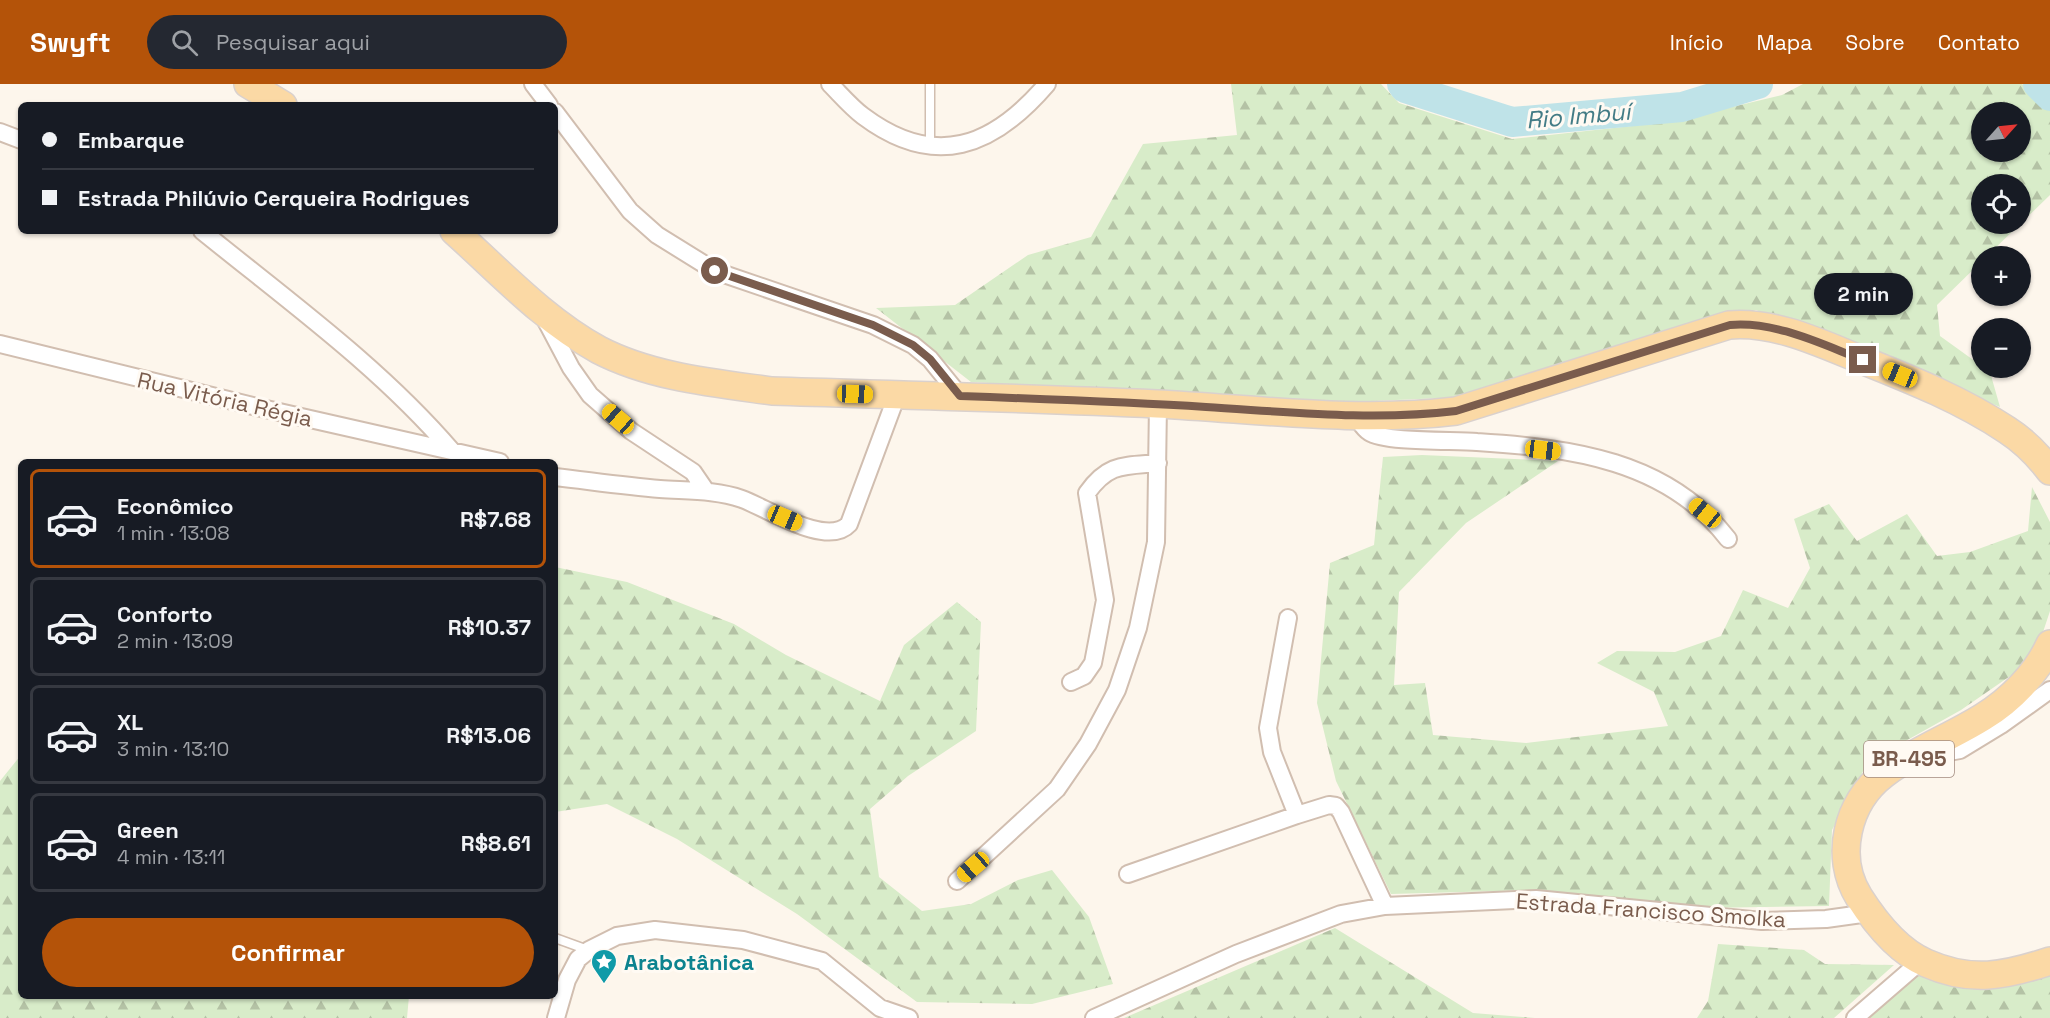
<!DOCTYPE html>
<html lang="pt">
<meta charset="utf-8">
<style>
:root{--surface:#171b24;--page:#242831;--text:#f1f3f6;--muted:#9ea1a6;--line:#363941;--accent:#b45309}
body{margin:0;font-family:"Space Grotesk",sans-serif;background:var(--page);color:var(--text);height:100vh;display:flex;flex-direction:column;font-size:22px;white-space:nowrap}
*{box-sizing:border-box;margin:0}
p{font-size:20px;color:var(--muted)}
.icon{flex:none;width:33px;height:33px;fill:none;stroke:currentColor;stroke-width:2;stroke-linecap:round;stroke-linejoin:round}
.map{position:relative;flex:1;overflow:hidden}
.sheet{position:absolute;left:18px;top:375px;width:540px;height:540px;display:flex;flex-direction:column;background:var(--surface);border-radius:9px;box-shadow:0 2px 4px #0004}
.sheet>*{flex:none}
.guide{position:absolute;left:18px;top:18px;width:540px;height:132px;border-radius:9px;box-shadow:0 2px 4px #0004;display:grid;align-content:center;height:132px;padding:0 24px;background:var(--surface)}
.needle{width:39px;rotate:63deg}
.controls{position:absolute;left:1971px;top:18px;display:grid;gap:12px}
.controls a{display:grid;place-items:center;width:60px;height:60px;border-radius:50%;background:var(--surface);box-shadow:0 2px 4px #0004;font-size:30px}
.end{position:absolute;width:27px;height:27px;margin:-14px;border:8px solid #7a5c4d;background:#fff;box-shadow:0 0 0 3px #fff}
.from{border-radius:50%}
.bubble{position:absolute;height:42px;border-radius:21px;background:var(--surface);box-shadow:0 2px 4px #0004;font-size:20px;font-weight:700;line-height:42px;text-align:center}
.car{position:absolute;width:18px;height:36px;margin:-18px -9px;border-radius:8px;box-shadow:0 0 4px 2px #0007;background:linear-gradient(#f5c518 24%,#345 0 40%,#f5c518 0 76%,#345 0 86%,#f5c518 0)}
.guide b{display:flex;align-items:center;gap:21px;height:57px;font-size:22px}
.guide b+b{border-top:2px solid var(--line)}
.guide i{width:15px;height:15px;background:var(--text)}
ul{padding:10px 0 0;list-style:none}
li{display:flex;align-items:center;gap:18px;height:99px;margin:0 12px 9px;padding:0 12px;border:3px solid var(--line);border-radius:9px}
li div{flex:1}
li b{display:block;font-size:22px}
li em{font-style:normal;font-weight:700}
li.on{border-color:var(--accent)}
li>.icon{width:54px;height:54px;stroke-width:1.5}
.cta{display:flex;gap:12px;margin-top:auto;padding:12px 24px}
.cta a{flex:1;height:69px;border-radius:36px;background:var(--accent);color:#fff;font-size:24px;font-weight:700;line-height:69px;text-align:center}
header{display:flex;align-items:center;gap:36px;box-sizing:border-box;height:84px;padding:0 30px;background:var(--accent);color:#fff}
header strong{font-size:28px}
nav{display:flex;gap:33px;margin-inline-start:auto;font-size:21px}
.search{width:420px;height:54px;background:var(--page);display:flex;align-items:center;gap:15px;box-sizing:border-box;padding:0 21px;border-radius:33px;color:var(--muted);font-size:22px}
.map>svg:first-child{display:block}
</style>
<header>
<strong>Swyft</strong>
<div class="search"><svg class="icon" aria-label="search" viewBox="0 0 24 24"><circle cx="10" cy="10" r="6"/><path d="M15 15l6 6"/></svg>Pesquisar aqui</div>
<nav><a>Início</a><a>Mapa</a><a>Sobre</a><a>Contato</a></nav>
</header>
<div class="map">
<svg width="2050" height="934" viewBox="0 0 2050 934">
<defs>
<pattern id="forest-firs" width="22" height="20" patternUnits="userSpaceOnUse" patternTransform="scale(1.5)"><rect width="22" height="20" fill="#d8ecc9"/><path d="M5 1l3.5 6h-7zM16 11l3.5 6h-7z" fill="#b4c2a5"/></pattern>
</defs>
<rect width="100%" height="100%" fill="#fdf6ec"/>
<path fill="url(#forest-firs)" fill-rule="evenodd" d="M1231,0H1381L1399,19L1512,55L1669,38L1782,11L1803,0H2022L2050,24V111L1987,172H1982L1981,178L1937,221L1940,252L1990,288L2000,323L1756,226L1465,313L1350,318L971,298L876,224L955,221L1028,171L1091,153L1143,60L1237,51ZM1982,28H2020V68H1982ZM1982,100H2020V140H1982Z
M1422,371L1558,377L1466,439L1399,508L1394,601L1425,599L1433,651L1526,659L1668,642L1654,608L1597,579L1617,567L1675,568L1721,552L1743,506L1788,524L1810,484L1794,435L1829,420L1857,457L1907,430L1937,472L1970,468L2028,447L2032,403L2050,438V527L2042,551L2016,588L1961,626L1868,678L1832,746L1829,822L1702,824L1539,806L1391,810L1336,697L1317,619L1330,479L1374,461L1383,373Z
M555,483L627,498L734,540L786,571L880,617L904,561L957,518L981,538L976,647L908,692L870,725L879,793L922,827L971,820L1018,796L1052,786L1089,833L1113,900L1032,920L917,918L797,830L677,755L607,720L555,728Z
M21,671V912H409L407,934H0V697Z
M1335,844L1473,929L1535,934H1124Z
M1718,860L1804,866L1825,880L1894,881L1834,934H1697L1708,917Z
M2050,885V934H1869L1923,887Z"/>
<g fill="none" stroke-linecap="round" stroke-linejoin="round">
<path stroke="#bfe3e8" stroke-width="30" d="M1402,0L1405,4L1512,38L1682,23L1758,0
M2038,0L2050,12"/>
<defs>
<path id="service" d="M930,61V0
M555,854L588,866"/>
<path id="minor" d="M533,0L549,21
M830,0C840,10 851,23 863,32C935,86 993,63 1047,0
M555,28L630,127L657,151L715,187L873,241L913,261L930,275L960,312
M0,48L21,56
M202,147C287,216 380,283 452,367
M544,233L571,284L590,311L631,347L693,388L706,407
M0,260L257,323L500,378
M1357,334C1360,338 1364,345 1369,348C1386,359 1454,356 1477,358C1571,364 1667,376 1728,455
M555,393C590,397 625,402 660,405C688,407 716,406 742,415C767,424 827,464 849,440L897,311
M1288,534L1268,644L1272,668L1297,731
M1071,598L1084,592L1093,579L1105,516L1087,409C1108,379 1124,382 1158,379
M1926,672L1960,666L2001,641L2050,606
M1128,790L1297,731L1329,721L1336,722L1341,728L1385,822
M957,797L1057,705L1088,660L1117,606L1138,544L1156,458L1158,320
M556,934L567,896L578,875L589,866L617,852L655,846L743,856L822,877L880,924L909,934
M1094,934L1236,870L1341,830L1385,822L1536,815L1762,837L1826,835L1869,829
M1855,934L1921,877"/>
<path id="primary" d="M248,0L283,21
M454,147C500,188 544,236 599,266C651,293 714,299 772,307C900,311 1029,314 1157,320C1257,325 1357,339 1456,327L1729,241C1775,237 1820,259 1862,276C1912,296 1962,316 2007,346C2024,357 2038,371 2050,387
M2050,560C2037,589 2011,616 1983,633C1951,653 1914,667 1884,690C1847,718 1834,773 1859,813C1875,838 1898,867 1926,879C1971,899 2005,892 2050,877"/>
</defs>
<use href="#service" stroke="#d1beb0" stroke-width="11"/>
<use href="#minor" stroke="#d1beb0" stroke-width="20"/>
<use href="#primary" stroke="#dad1cd" stroke-width="30"/>
<use href="#service" stroke="#fff" stroke-width="8"/>
<use href="#minor" stroke="#fff" stroke-width="16"/>
<use href="#primary" stroke="#fbd9a5" stroke-width="27"/>
</g>
<g fill="none" stroke-linecap="round" stroke-linejoin="round">
<path stroke="#7a5c4d" stroke-width="8" d="M715,187L873,241L913,261L930,275L960,312C1042,315 1124,318 1206,323C1290,328 1372,337 1456,327L1730,241C1776,237 1821,260 1863,276"/>
</g>
<defs>
<symbol id="sight-pin" viewBox="-11 -11 22 30"><path d="M0 17L-7.5 6A9.5 9.5 0 1 1 7.5 6Z" fill="#0f9aa8" stroke="#fffaf3"/><path d="M0-6L1.8-2.2L6-1.7L2.9 1.2L3.7 5.4L0 3.3L-3.7 5.4L-2.9 1.2L-6-1.7L-1.8-2.2Z" fill="#fff"/></symbol>
</defs>
<g fill-rule="evenodd">
<use href="#sight-pin" x="589" y="863" width="30" height="40"/>
</g>
<g text-anchor="middle" stroke-width="6" stroke-linejoin="round" paint-order="stroke">
<rect fill="#fffaf3" stroke="#a28b7f" stroke-width="1.5" x="1864" y="657" width="90" height="36" rx="4.5"/>
<g font-size="21" font-weight="bold" fill="#7a5c4d">
<text x="1909" y="682">BR-495</text>
</g>
<g font-size="22" fill="#7a5c4d" stroke="#fffaf3">
<text transform="translate(225 315) rotate(13)" y="8">Rua Vitória Régia</text>
<text transform="translate(1651 826) rotate(4)" y="8">Estrada Francisco Smolka</text>
</g>
<g font-size="22" font-weight="bold" fill="#0d838f" stroke="#fffaf3" text-anchor="start">
<text x="624" y="886">Arabotânica</text>
</g>
<g font-size="24" font-style="italic" fill="#437c86" stroke="#fffaf3">
<text transform="translate(1578 32) rotate(-5)" y="8">Rio Imbuí</text>
</g>
</g>
</svg>
<div class="controls">
<a><svg class="needle" viewBox="-14 -14 28 28"><path d="M0-13l5 13h-10z" fill="#e53935"/><path d="M0 13l5-13h-10z" fill="#9ea1a6"/></svg></a>
<a><svg class="icon" aria-label="locate" viewBox="0 0 24 24"><circle cx="12" cy="12" r="6"/><path d="M12 2v4M12 18v4M2 12h4M18 12h4"/></svg></a>
<a>+</a>
<a>−</a>
</div>
<i class="end from" style="left:715px;top:187px"></i>
<i class="end" style="left:1863px;top:276px"></i>
<div class="bubble" style="left:1814px;top:189px;width:99px">2 min</div>
<i class="car" style="left:1900px;top:291px;rotate:292deg"></i>
<i class="car" style="left:855px;top:310px;rotate:92deg"></i>
<i class="car" style="left:618px;top:335px;rotate:311deg"></i>
<i class="car" style="left:1543px;top:366px;rotate:97deg"></i>
<i class="car" style="left:1705px;top:429px;rotate:309deg"></i>
<i class="car" style="left:785px;top:434px;rotate:113deg"></i>
<i class="car" style="left:973px;top:783px;rotate:229deg"></i>
<div class="guide">
<b><i class="from"></i>Embarque</b>
<b><i></i>Estrada Philúvio Cerqueira Rodrigues</b>
</div>
<section class="sheet">
<ul>
<li class="on"><svg class="icon" aria-label="car" viewBox="0 0 24 24"><path d="M5 17H2v-5l4-1 3-4h7l3 4 3 1v5h-3M9 17h6M6 11h13"/><circle cx="7" cy="17" r="2"/><circle cx="17" cy="17" r="2"/></svg><div><b>Econômico</b><p>1 min · 13:08</p></div><em>R$7.68</em></li>
<li><svg class="icon" aria-label="car" viewBox="0 0 24 24"><path d="M5 17H2v-5l4-1 3-4h7l3 4 3 1v5h-3M9 17h6M6 11h13"/><circle cx="7" cy="17" r="2"/><circle cx="17" cy="17" r="2"/></svg><div><b>Conforto</b><p>2 min · 13:09</p></div><em>R$10.37</em></li>
<li><svg class="icon" aria-label="car" viewBox="0 0 24 24"><path d="M5 17H2v-5l4-1 3-4h7l3 4 3 1v5h-3M9 17h6M6 11h13"/><circle cx="7" cy="17" r="2"/><circle cx="17" cy="17" r="2"/></svg><div><b>XL</b><p>3 min · 13:10</p></div><em>R$13.06</em></li>
<li><svg class="icon" aria-label="car" viewBox="0 0 24 24"><path d="M5 17H2v-5l4-1 3-4h7l3 4 3 1v5h-3M9 17h6M6 11h13"/><circle cx="7" cy="17" r="2"/><circle cx="17" cy="17" r="2"/></svg><div><b>Green</b><p>4 min · 13:11</p></div><em>R$8.61</em></li>
</ul>
<div class="cta"><a>Confirmar</a></div>
</section>
</div>
